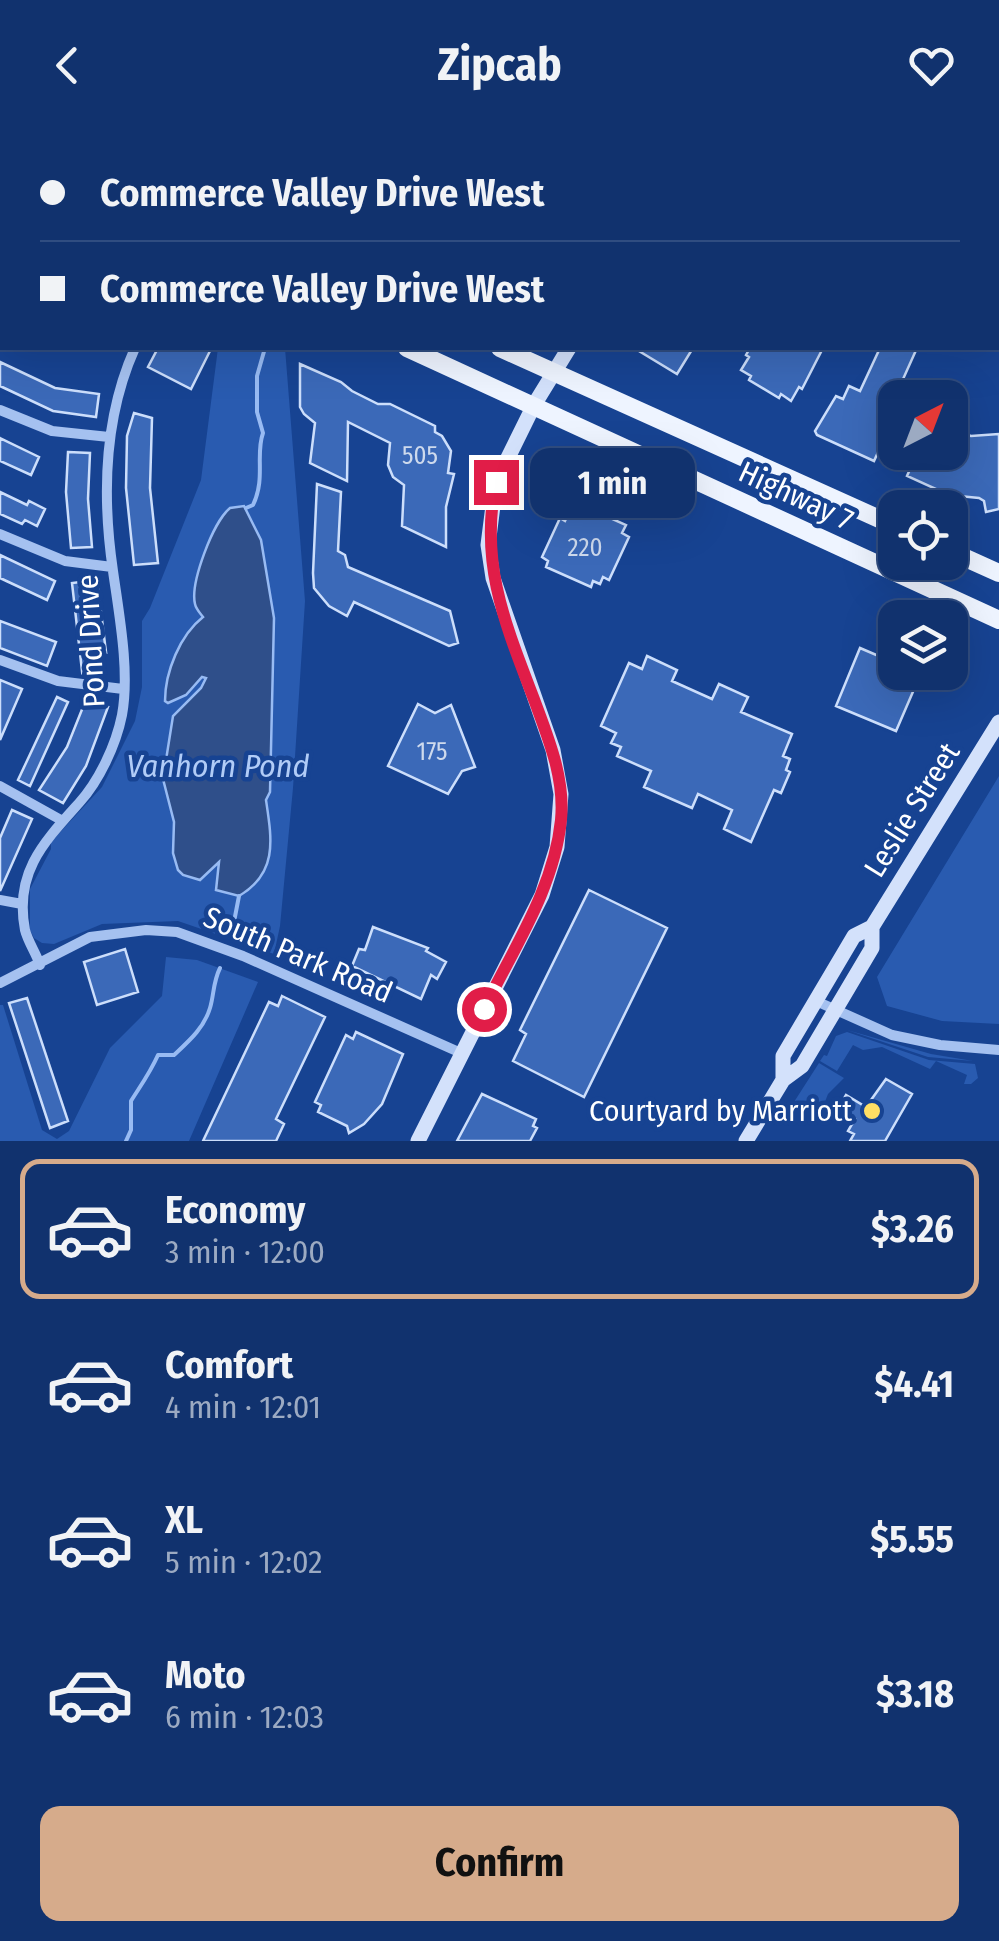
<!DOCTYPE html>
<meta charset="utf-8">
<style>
:root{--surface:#11326e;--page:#1e3e76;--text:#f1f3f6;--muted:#9caac2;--line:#304d81;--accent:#d6ab8b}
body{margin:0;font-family:"Fira Sans Condensed",sans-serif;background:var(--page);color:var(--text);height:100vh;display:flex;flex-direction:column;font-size:38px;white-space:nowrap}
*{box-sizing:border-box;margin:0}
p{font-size:32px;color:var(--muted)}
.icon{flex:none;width:55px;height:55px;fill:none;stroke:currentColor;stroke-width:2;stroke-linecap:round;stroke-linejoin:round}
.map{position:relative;height:1011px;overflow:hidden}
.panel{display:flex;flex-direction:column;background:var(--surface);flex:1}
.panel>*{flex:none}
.hud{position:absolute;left:0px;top:0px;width:1000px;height:220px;box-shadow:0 10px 40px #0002,0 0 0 2px var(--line);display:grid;align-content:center;height:220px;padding:0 40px;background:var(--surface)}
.needle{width:65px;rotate:42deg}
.controls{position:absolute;left:878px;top:250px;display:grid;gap:20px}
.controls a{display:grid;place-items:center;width:90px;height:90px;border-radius:20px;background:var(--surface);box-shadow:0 10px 40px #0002,0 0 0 2px var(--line);font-size:50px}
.end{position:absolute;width:45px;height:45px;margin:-22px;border:12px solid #e11d48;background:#fff;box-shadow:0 0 0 5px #fff}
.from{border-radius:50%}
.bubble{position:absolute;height:70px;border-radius:20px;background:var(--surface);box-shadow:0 10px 40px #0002,0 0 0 2px var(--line);font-size:32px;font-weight:700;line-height:70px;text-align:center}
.hud b{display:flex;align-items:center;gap:35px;height:95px;font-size:38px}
.hud b+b{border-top:2px solid var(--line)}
.hud i{width:25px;height:25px;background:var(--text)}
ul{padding:18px 0 0;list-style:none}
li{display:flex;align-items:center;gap:30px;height:140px;margin:0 20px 15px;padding:0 20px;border:5px solid transparent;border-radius:20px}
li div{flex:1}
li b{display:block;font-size:38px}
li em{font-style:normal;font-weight:700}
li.active{border-color:var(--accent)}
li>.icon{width:90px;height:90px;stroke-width:1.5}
.action{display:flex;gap:20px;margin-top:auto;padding:20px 40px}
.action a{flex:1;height:115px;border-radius:20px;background:var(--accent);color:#111;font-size:40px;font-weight:700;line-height:115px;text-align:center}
header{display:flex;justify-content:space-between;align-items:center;height:130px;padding:0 40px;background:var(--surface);font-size:45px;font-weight:700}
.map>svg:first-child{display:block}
</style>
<header><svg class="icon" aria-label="back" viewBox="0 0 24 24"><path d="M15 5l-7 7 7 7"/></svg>Zipcab<svg class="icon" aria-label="heart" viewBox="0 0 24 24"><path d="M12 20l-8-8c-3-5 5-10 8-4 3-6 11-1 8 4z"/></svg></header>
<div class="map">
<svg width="999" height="1011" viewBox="0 0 999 1011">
<rect width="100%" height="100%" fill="#174392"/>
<path fill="#295bb0" d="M218,218H285L305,471L293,658L280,796L274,824L178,791L102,794L54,814L42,813L34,808L30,800V759L51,719V712L102,657L135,591L142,557V491L150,478L201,350Z
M999,646V894L942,891L887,876L877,847Z
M166,827L197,830L258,852L189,1011H0V875H3L42,1000L57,1009L69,1001L110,918L162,866Z
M847,900L931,924L973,931L928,927Z
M847,902L929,930L975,934L978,948L971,954H964L967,945L936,931L930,939L882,917L863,920L853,915L837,941L820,931L824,925L827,926L836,906Z
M819,933L844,948L828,964L819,987L794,972Z"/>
<path fill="#2f4f8a" stroke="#98bbf3" stroke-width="2.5" d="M244,376L261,410L274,488L270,662L266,670C272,710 278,743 239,766L216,760L219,732L200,750L183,745L178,740L173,723L174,692L163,649L173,586L201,558L206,548L202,547L186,565L168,573L165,571C165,542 180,505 203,487C200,483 196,479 195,474C190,453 213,392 230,378Z"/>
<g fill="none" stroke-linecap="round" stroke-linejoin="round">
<path stroke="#98bbf3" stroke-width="4" d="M245,2V0
M246,378L253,375C266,348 255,325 263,303L257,282V246L265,218
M233,797L239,766
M126,1011L131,1000V971C141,955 150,943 158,925H174C189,911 204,898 210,878C214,865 213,852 220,838"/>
</g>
<path fill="#3b69b8" stroke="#ccdefb" stroke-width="2.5" d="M158,218H203L210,221L191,259L148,237Z
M634,218H693L677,244Z
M750,218H823L802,259L799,257L791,271L781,264L779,268L749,250L751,246L741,240L749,227L746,225Z
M880,218H917L895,267V285L874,331L817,305L815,301L836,266L843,269L849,256L860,261Z
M0,232L55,258L99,264L96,287L53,281L0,256Z
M300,234L341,252L352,261L378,274H390L435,296V302L442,306L451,321L448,343L454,344L446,377V417L402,396L404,355L393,347L388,335L390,313L348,292L347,351L310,333L315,293L304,284L300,277Z
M134,283L152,288L150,358L158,433L134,435L126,358L127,306Z
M950,299L971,306L999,304V379L986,382L984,371L979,368L949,365L907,346L918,322H950Z
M0,308L39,327L31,345L0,331Z
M68,322L90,323L88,369L92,417L71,418L66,362Z
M317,354L341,362L338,421L345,425L348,437L450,481L458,513L449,516L354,472L347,486L329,476L314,458L313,443Z
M0,362L27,375L29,371L45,379L37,396L25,390L22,394L0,384Z
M571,378L585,384L588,378L626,395L622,403L629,407L609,450L603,447L600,454L593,451L591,457L546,437L548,431L542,427L560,388L565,391Z
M0,425L55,451L47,470L0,448Z
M97,450L106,522L94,517L82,541L72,453Z
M0,491L56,512L47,536L0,518Z
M895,512V542H909L914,548L911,555L915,557L896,601L836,576L860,518L888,530Z
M647,526L677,540L672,551L712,569L719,554L748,567L741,582L792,604L783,626L790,629L786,640L790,642L781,663L774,660L751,712L724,699L732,680L698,664L692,678L644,657L651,641L617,626L621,617L611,613L616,603L601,596L629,533L642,539Z
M0,550L22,559L0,610Z
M57,567L68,572L30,656L18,650Z
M85,572L108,577L86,636L63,673L39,660L67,617Z
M418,574L435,583L451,575L475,637L462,641L448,664L388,636Z
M12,680L32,689L0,761V708Z
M589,760L667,798L584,967L513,931L526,904L520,900Z
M373,797L428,818L426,821L446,832L437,849L431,845L421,869L352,836L359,819L365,820Z
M125,819L138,862L97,875L84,832Z
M282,866L325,887L276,989L284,994L276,1011H203L269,872L278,876Z
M27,868L68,991L50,998L9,873Z
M356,902L403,924L382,974L364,994L349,1003L347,996L318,982L321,975L315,972L346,905L353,909Z
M886,949L912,964L885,1011H850L854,1004L848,1001L855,989L838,979L846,965L866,977Z
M482,964L536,989L533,996L537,998L530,1011H457Z"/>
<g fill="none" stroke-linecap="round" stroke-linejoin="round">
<path stroke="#a5c1f0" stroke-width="10" d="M0,280L52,301L109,307
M0,404L65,431L112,437
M0,530L58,551L123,559
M0,656L61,690
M0,770L22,774
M40,835C36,823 28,812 25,800C14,743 43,713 79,673C99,651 116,615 122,585C130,542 119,484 113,441C102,366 104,287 135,218
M0,853L90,807L146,800L177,802L243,826L461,923
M816,871L892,905L940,915L999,920"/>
<path stroke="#d3e1fb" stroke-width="15" d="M704,2L705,0
M783,950V926L854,806L872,797
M418,1011L542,765L557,717L561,664L553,620L493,448L488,415L496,352L534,275L569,218
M746,1011L783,950L802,936L872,818V797L999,592"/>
<path stroke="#eef4ff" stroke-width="18" d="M12,0L17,2
M0,36L2,37
M407,218L999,490
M500,218L895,396
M950,421L999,443"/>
</g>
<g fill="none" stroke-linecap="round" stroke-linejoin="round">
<path stroke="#e11d48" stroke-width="12" d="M484,879C513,819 554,759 561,690C565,649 549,610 535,572C506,496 479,434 496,352"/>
</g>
<circle fill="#ffde64" stroke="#174392" stroke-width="4" cx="872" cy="981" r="10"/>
<g text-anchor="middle" stroke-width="9" stroke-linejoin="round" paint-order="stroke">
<g font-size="25" fill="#cedaed">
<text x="420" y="334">505</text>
<text x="585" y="426">220</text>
<text x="432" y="630">175</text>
</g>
<g font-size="30" fill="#fff" stroke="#174392">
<text transform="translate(796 366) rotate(25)" y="10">Highway 7</text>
<text transform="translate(91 511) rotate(-93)" y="10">Pond Drive</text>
<text transform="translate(912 680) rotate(-58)" y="10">Leslie Street</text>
<text transform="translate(298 825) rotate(23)" y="10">South Park Road</text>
</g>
<g font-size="30" fill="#fff" stroke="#174392" text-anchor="end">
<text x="852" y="991">Courtyard by Marriott</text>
</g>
<g font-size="32" font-style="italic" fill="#b1ccf7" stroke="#174392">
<text x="218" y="647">Vanhorn Pond</text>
</g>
</g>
</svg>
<div class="controls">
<a><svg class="needle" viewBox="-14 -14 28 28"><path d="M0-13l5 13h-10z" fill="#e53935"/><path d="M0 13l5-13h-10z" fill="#9caac2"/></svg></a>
<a><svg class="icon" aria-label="locate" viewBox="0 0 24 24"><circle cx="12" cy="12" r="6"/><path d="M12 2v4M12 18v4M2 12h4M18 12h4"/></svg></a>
<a><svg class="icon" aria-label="layers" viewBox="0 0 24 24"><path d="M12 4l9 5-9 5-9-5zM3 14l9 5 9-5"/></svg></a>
</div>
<i class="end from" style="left:484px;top:879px"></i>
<i class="end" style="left:496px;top:352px"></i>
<div class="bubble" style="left:530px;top:318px;width:165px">1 min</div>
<div class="hud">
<b><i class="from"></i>Commerce Valley Drive West</b>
<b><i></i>Commerce Valley Drive West</b>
</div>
</div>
<section class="panel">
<ul>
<li class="active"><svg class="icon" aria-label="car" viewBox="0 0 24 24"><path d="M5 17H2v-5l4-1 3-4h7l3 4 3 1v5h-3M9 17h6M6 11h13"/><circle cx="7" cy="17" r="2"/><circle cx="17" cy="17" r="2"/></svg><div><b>Economy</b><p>3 min · 12:00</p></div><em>$3.26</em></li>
<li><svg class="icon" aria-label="car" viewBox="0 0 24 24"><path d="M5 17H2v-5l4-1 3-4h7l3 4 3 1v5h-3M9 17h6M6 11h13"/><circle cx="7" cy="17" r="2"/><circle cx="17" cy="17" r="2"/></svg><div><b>Comfort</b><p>4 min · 12:01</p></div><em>$4.41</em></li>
<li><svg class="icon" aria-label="car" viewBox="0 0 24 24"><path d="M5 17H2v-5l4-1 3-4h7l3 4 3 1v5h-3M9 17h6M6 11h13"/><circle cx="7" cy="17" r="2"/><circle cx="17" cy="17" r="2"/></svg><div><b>XL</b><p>5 min · 12:02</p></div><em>$5.55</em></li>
<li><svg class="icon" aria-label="car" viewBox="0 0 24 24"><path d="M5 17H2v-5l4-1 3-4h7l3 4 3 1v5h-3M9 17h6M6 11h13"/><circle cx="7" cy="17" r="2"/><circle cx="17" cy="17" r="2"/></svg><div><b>Moto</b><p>6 min · 12:03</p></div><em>$3.18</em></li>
</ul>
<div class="action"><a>Confirm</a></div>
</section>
